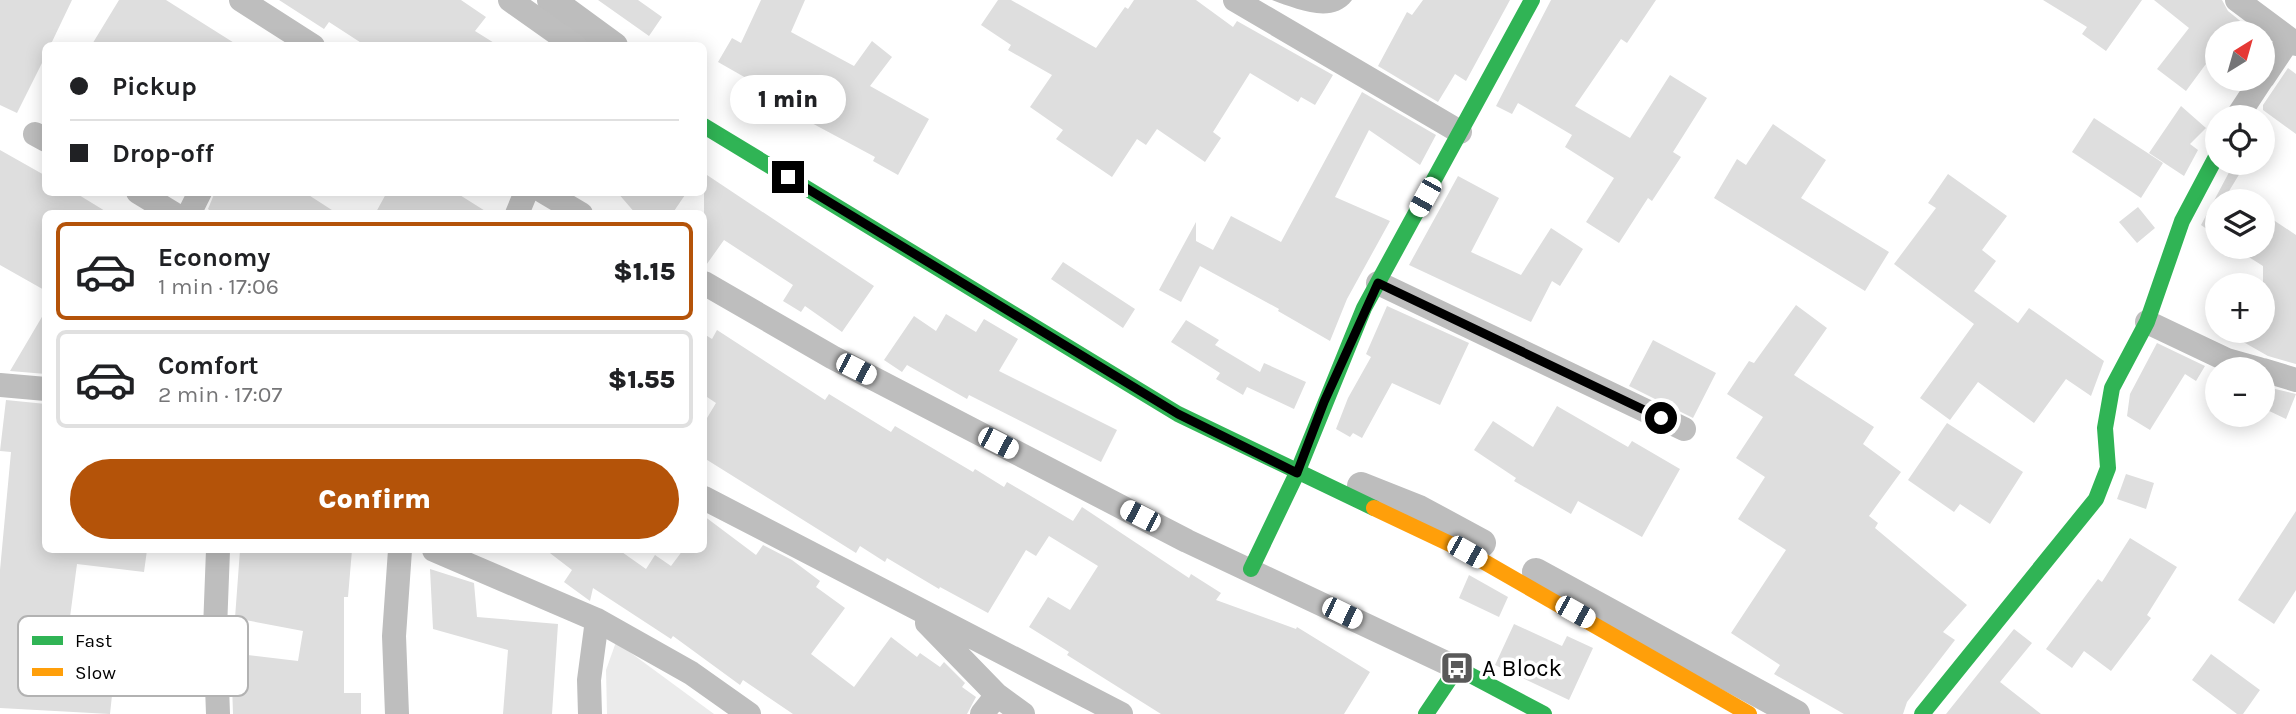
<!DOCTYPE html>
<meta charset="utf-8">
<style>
:root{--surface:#fff;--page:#f2f2f2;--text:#202124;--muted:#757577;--line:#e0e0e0;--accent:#b45309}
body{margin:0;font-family:Karla,sans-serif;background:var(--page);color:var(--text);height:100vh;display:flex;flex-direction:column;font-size:26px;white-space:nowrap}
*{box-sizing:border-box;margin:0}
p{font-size:23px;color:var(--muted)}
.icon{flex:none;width:38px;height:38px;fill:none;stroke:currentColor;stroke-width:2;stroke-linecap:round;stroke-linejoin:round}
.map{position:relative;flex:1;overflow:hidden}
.side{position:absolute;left:42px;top:210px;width:665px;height:343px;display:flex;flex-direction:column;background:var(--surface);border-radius:10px;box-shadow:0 4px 18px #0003}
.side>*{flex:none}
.top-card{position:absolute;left:42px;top:42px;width:665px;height:154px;border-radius:10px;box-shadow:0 4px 18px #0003;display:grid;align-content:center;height:154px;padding:0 28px;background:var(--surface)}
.needle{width:46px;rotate:37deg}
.fabs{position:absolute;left:2205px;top:21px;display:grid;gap:14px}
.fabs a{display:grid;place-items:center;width:70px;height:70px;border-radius:50%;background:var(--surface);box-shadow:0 4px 18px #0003;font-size:35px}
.end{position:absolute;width:32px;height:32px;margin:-16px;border:9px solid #000;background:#fff;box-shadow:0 0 0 4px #fff}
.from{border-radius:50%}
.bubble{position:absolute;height:49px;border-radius:24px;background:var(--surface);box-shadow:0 4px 18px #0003;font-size:23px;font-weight:800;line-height:49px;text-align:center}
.car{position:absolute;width:21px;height:42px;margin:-21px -10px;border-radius:9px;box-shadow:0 0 5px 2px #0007;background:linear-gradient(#fff 24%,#345 0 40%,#fff 0 76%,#345 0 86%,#fff 0)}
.top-card b{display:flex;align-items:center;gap:24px;height:66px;font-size:26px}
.top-card b+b{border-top:2px solid var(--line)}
.top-card i{width:18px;height:18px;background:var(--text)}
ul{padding:12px 0 0;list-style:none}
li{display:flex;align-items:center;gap:21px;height:98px;margin:0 14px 10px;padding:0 14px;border:4px solid var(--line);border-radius:10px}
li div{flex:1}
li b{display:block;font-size:26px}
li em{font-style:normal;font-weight:800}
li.selected{border-color:var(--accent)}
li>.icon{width:63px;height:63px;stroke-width:1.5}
.cta{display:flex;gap:14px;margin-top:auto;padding:14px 28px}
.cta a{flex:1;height:80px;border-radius:42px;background:var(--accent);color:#fff;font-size:28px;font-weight:800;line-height:80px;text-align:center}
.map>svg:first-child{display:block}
</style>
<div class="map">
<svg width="2296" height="714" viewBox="0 0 2296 714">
<rect width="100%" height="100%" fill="#fff"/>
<path fill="#ebebeb" d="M616,642L714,714H607L606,670Z"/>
<path fill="#bdbdbd" d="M1272,0H1352C1333,25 1297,9 1272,0Z"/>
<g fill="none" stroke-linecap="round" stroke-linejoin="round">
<path stroke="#bdbdbd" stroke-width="28" d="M551,0L614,46
M1361,486L1419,509L1482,543
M1536,572L1796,714"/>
</g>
<path fill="#dedede" d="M0,0H72L50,46H46V55L17,113L0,105Z
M119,0H166L239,46H91Z
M279,0H461L486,17L475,31L499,46H366L329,22L324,29Z
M598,0H638L662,17L649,36Z
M761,0H805L791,32L854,66L872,41L892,57L870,86L929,119L898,175L873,161L875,157L793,113L797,107L718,62L732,38L741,43Z
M998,0H1011L1096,48L1125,7L1128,9L1134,0H1196L1233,27L1237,21L1333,75L1315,105L1301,97L1298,102L1250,73L1213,132L1221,138L1205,162L1157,129L1146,145L1137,139L1112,177L1056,139L1063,130L1030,107L1052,75L1008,50L1011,45L981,25Z
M1423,0H1510L1466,81L1455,74L1438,102L1378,66L1407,12L1412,15Z
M1551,0H1656L1627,43L1621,39L1575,106L1630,138L1670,75L1707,98L1673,152L1681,157L1652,201L1648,198L1619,243L1586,222L1614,178L1565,147L1572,135L1518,103L1512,114L1496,106Z
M2043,0H2142L2106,51L2082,34L2087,27Z
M2154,0H2222L2228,11L2244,24L2238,33H2217V49L2186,91L2157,69L2189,28Z
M2288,68L2296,74V134L2263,110V105Z
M1362,92L1436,135L1420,165L1369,130L1335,197L1390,221L1347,299L1330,341L1278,311L1279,309L1200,266L1181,302L1159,290L1196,222V241L1213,250L1231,216L1281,242Z
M2181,106L2206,128L2190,144L2198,150L2184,176L2149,153Z
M2094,118L2163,163L2141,198L2072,152Z
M1773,124L1826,160L1801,198L1889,252L1865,291L1714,198L1737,159L1746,165Z
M0,150L46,176V192H74L110,214H46V291L0,265Z
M2234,163H2246L2223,201L2217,199V236L2201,225Z
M704,173L874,286L842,332L805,306L801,312L783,301L793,285L724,240L704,268Z
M1948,174L2007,216L1982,250L1996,261L1974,291L2018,323L2029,308L2104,361L2091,396L2066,379L2034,423L1978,382L1950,420L1920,398L1974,324L1894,264L1936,208L1928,203Z
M1458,176L1499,198L1471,252L1521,275L1551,228L1583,249L1560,286L1552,281L1531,322L1409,265Z
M215,192H304L338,214H214L208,209Z
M387,192H455L490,214H375Z
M617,192H687L672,214H636Z
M2138,207L2155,228L2137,243L2119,222Z
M2263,213L2296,235V364L2268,356L2224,331H2263V266L2233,247H2263Z
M1063,262L1135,309L1123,328L1051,279Z
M1796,305L1827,328L1794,375L1874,427L1863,444L1901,472L1869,516L1878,523L1875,528L1967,605L1943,632L1955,640L1907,702L1903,714H1844L1774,674L1780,665L1731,633L1786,550L1738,519L1765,477L1736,458L1763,417L1727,394L1749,361L1754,363Z
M1387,306L1469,343L1440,405L1392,383L1362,438L1353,433L1350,437L1336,429L1348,398L1371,357L1366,354Z
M46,310V374L10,371Z
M946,314L976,332L984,319L1018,339L999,371L1117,430L1101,462L969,395L967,399L907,365L902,372L884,360L914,316L936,331Z
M1186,320L1219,340L1215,345L1260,372L1264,363L1306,382L1294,409L1247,387L1243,395L1216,379L1220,373L1171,342Z
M717,330L825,400L829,394L891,432L895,426L973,472L975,469L1004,487L1007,482L1073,521L1082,507L1189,578L1191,574L1221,593L1216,600L1296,629L1297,627L1370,672L1344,714H1161L1067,655L1069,652L1029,627L1048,597L1070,610L1098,566L1049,536L1036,556L1026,550L988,613L940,587L939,589L887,558L885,562L860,546L856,553L704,458V423L716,403L704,395V334L712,339Z
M1653,340L1716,373L1693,418L1629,386Z
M2157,343L2205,366L2196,381L2185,374L2150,430L2127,416L2130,394Z
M2275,389L2296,394L2286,419L2265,409Z
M6,400L46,404V550H147L144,572L77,564L67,640L119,643L117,686H113L110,714L0,708V570L11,452L0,451Z
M1557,406L1628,447L1632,441L1680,469L1642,537L1578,501L1571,514L1514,481L1516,478L1474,450L1493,421L1533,447Z
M1947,423L2023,472L1990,524L1960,504L1954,512L1908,480Z
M2126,474L2154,483L2146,509L2117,499Z
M2296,511V590L2274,624L2238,600Z
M704,516L756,555L763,545L792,560L820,581L816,587L845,608L811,654L854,687L891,637L917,657L920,653L940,667L944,662L965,683L962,687L976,697L967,714H793L743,680L740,685L673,636L671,639L593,588L590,601L564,582L572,570L546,550H619L646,569L655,555L671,566L683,550H704Z
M2130,538L2177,567L2147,615L2151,618L2111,671L2084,651L2072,668L2046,649L2098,579L2102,582Z
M240,550H352L348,597H344V693H361V714H233L231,653L298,661L303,631L235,618Z
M430,569L474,583L477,617L558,624L552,714H503L508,650L433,629Z
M1469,575L1508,597L1499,617L1459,598Z
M1514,624L1562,646L1567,636L1593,648L1569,700L1495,665Z
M2014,629L2032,643L2000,682L2041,714H1946Z
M2211,654L2260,690L2243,714H2237L2192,680Z"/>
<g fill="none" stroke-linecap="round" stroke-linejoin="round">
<path stroke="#bebebe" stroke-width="24" d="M241,0L313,46
M510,0L575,46
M1235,0L1460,132
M2237,0L2296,44
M2263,78L2289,39
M2237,117L2262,79
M35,134L46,140
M138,192L174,214
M544,192L581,214
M189,214L200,192
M517,214L526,192
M704,283L832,357L1187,541L1457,668
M1378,283L1684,429
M2147,322L2227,360L2259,369
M2263,370L2296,380
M0,385L46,389
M704,498L1121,714
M434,550L597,620L691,673L749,714
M927,623L997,695L1023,714
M218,714L215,629L218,550
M397,714L394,636L400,550
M590,714L589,680L597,620
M982,714L997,695"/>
<path stroke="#30b455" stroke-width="16" d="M704,126L1178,414L1374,508
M1251,569L1297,473L1364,308L1532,0
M1426,714L1457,668L1544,714
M1922,714L2096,499L2108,468L2105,428L2112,388L2147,322L2182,221L2217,155"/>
<path stroke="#ff9f0a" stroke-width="16" d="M1374,508L1467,552L1749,714"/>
</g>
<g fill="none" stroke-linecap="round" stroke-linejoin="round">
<path stroke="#000" stroke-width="9" d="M788,177L1178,414L1297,473L1324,402L1378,283L1661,418"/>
</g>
<defs>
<symbol id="bus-square" viewBox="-11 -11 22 22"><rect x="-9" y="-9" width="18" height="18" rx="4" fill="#595959" stroke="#fff"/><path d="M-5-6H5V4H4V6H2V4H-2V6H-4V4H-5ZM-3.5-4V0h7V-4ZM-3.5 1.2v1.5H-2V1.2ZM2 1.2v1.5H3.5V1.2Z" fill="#fff"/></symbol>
</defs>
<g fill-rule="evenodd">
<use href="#bus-square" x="1438" y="649" width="38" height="38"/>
</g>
<g text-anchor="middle" stroke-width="7" stroke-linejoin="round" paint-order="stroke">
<g font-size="24" fill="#000" stroke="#fff" text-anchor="start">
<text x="1482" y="676">A Block</text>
</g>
</g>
<rect x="18" y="616" width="230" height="80" rx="10" fill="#fff" stroke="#b2b2b2" stroke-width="2"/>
<rect x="32" y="636" width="31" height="9" fill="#30b455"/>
<rect x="32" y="668" width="31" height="8" fill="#ff9f0a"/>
<g font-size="19" fill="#000">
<text x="75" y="647">Fast</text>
<text x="75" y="679">Slow</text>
</g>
</svg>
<div class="fabs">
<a><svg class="needle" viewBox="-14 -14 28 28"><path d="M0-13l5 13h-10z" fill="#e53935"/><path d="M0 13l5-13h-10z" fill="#757577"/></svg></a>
<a><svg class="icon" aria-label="locate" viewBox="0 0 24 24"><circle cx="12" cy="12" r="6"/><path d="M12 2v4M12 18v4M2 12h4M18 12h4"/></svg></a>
<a><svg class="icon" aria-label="layers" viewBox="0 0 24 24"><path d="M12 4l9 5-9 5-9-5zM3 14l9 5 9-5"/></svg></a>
<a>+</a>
<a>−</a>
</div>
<i class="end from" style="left:1661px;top:418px"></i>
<i class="end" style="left:788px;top:177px"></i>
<div class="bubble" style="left:730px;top:75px;width:116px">1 min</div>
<i class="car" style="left:1425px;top:197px;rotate:209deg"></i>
<i class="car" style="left:856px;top:369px;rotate:117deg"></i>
<i class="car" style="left:998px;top:443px;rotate:117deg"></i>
<i class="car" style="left:1140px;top:516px;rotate:297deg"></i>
<i class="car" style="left:1467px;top:552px;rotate:119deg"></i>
<i class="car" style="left:1575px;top:612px;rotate:119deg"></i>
<i class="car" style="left:1342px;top:613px;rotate:116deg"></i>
<div class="top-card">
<b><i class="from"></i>Pickup</b>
<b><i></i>Drop-off</b>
</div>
<section class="side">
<ul>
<li class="selected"><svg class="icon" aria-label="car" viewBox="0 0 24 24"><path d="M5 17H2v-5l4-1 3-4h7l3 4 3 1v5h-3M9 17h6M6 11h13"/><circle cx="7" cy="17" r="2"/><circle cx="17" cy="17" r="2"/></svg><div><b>Economy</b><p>1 min · 17:06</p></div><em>$1.15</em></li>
<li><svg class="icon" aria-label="car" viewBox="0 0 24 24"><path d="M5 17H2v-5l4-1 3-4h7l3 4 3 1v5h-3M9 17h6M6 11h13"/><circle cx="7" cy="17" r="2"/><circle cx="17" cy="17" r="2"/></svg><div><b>Comfort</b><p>2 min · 17:07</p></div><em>$1.55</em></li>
</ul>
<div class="cta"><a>Confirm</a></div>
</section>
</div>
